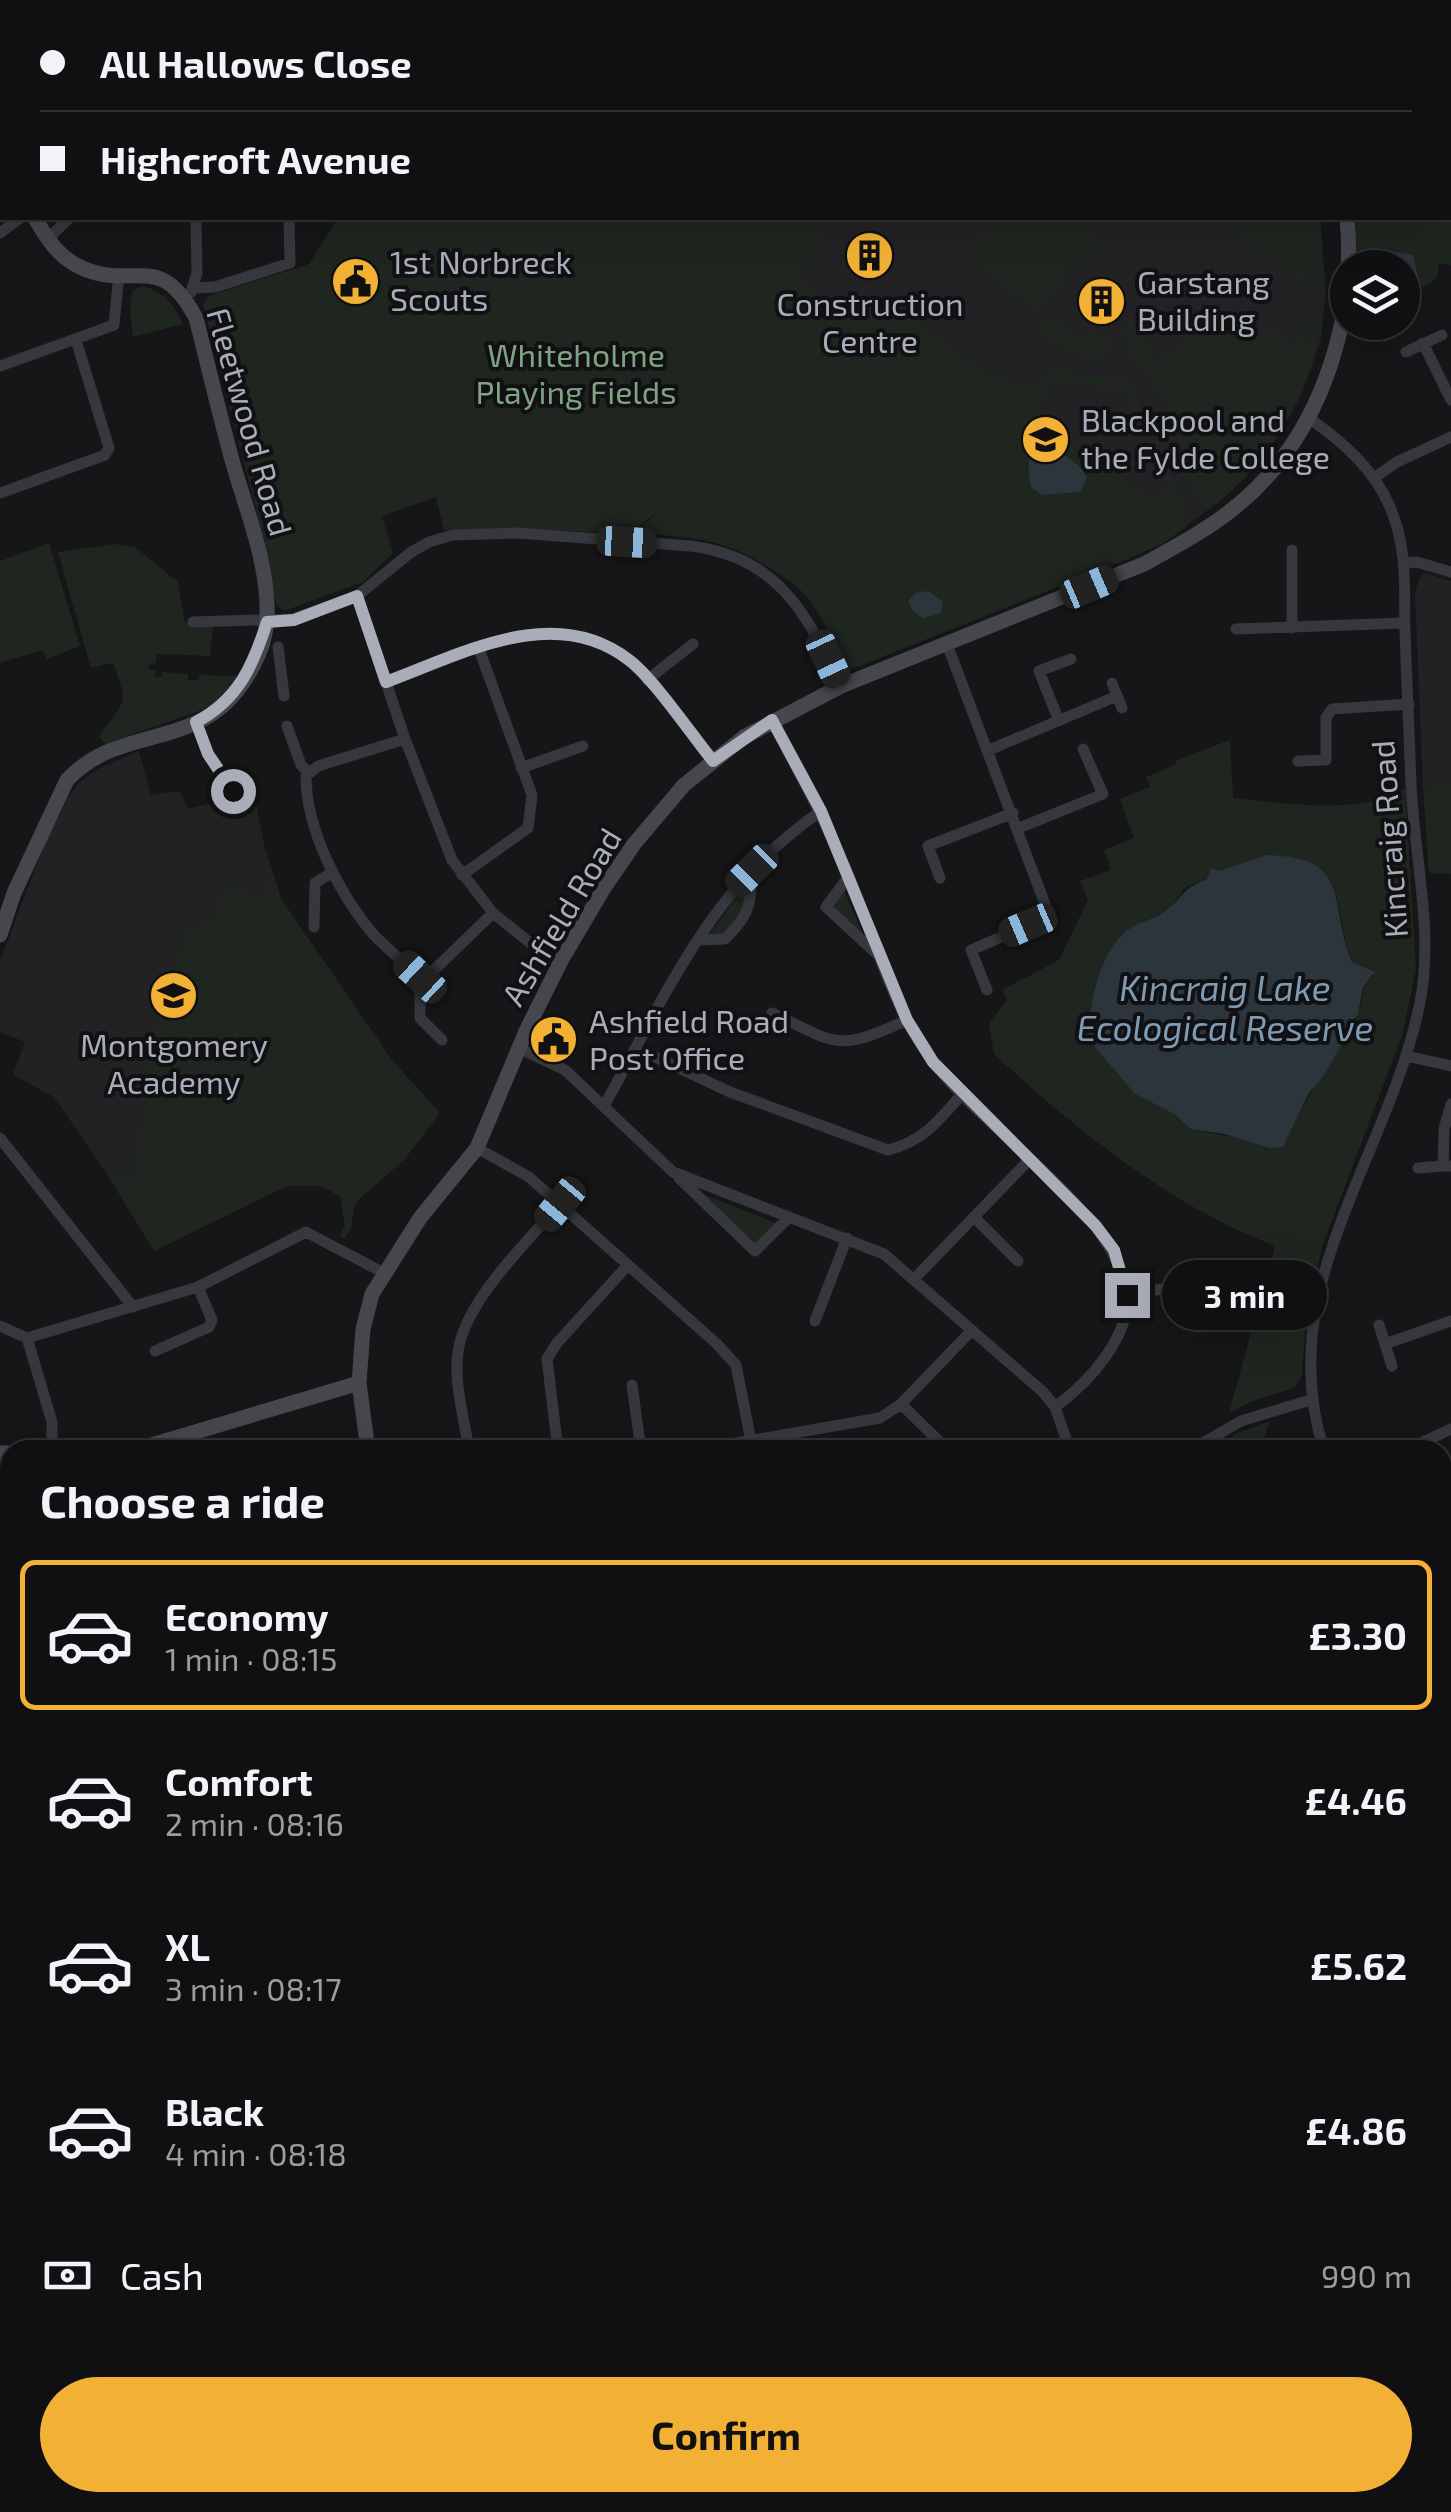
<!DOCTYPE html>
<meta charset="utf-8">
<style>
:root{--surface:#101012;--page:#19191b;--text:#f1f3f6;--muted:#9c9d9f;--line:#303032;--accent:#f2b134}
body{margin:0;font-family:"Exo 2",sans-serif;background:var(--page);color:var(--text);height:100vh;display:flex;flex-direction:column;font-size:38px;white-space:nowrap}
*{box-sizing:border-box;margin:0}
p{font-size:32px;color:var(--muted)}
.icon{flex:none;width:55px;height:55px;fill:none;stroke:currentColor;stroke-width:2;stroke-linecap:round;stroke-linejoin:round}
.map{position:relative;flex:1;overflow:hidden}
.drawer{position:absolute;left:0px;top:1440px;width:1452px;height:1072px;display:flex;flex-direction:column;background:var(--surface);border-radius:30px 30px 0 0;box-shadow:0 10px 40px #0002,0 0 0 2px var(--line)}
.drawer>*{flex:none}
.hud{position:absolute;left:0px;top:0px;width:1452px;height:220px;box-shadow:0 10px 40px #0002,0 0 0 2px var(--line);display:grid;align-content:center;height:220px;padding:0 40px;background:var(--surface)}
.buttons{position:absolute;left:1330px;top:250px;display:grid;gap:20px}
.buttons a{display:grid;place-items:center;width:90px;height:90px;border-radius:50%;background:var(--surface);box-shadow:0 10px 40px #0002,0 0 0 2px var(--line);font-size:50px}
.end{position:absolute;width:45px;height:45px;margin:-22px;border:12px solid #a8adb8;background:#111;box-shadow:0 0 0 5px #111}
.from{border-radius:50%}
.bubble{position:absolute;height:70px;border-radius:35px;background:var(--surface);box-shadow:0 10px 40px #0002,0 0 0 2px var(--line);font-size:32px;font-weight:700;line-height:70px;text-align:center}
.car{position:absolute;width:30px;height:60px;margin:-30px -15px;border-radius:12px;box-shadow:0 0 8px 2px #0007;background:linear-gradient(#222 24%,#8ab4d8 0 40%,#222 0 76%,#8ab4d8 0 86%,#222 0)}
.hud b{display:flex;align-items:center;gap:35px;height:95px;font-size:38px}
.hud b+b{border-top:2px solid var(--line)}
.hud i{width:25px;height:25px;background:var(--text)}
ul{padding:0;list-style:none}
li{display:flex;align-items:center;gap:30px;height:150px;margin:0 20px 15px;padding:0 20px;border:5px solid transparent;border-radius:15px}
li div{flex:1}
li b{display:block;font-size:38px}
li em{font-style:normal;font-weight:700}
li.current{border-color:var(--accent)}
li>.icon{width:90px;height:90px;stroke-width:1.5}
h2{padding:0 40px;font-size:45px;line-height:120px}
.pay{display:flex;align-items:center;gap:25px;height:110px;padding:0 40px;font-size:38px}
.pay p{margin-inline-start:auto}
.cta{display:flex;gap:20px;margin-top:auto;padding:20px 40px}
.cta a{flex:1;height:115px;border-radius:60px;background:var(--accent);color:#111;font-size:40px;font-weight:700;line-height:115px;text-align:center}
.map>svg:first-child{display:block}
</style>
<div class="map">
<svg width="1451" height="2512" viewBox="0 0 1451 2512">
<rect width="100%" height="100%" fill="#161618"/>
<path fill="#222225" d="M775,218H1320L1326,289L1321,338L1302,394L1264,456L1219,502L1162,544L849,670L843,667Z
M1425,573L1451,581V782L1423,787L1415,595L1419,579Z
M139,751L151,795L180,791L188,809L254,792L265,848L281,899L392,1060L439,1112L404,1160L361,1197L354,1207L351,1228L345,1238L340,1236L345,1225L340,1196L321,1186H287L154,1251L109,1177L54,1097L13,1075L25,1042L0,1032V961L46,840L68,798L80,782L98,769Z
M1451,1670V1960L1443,1963L1442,1674Z
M676,2503H971L952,2512H678Z"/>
<path fill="#1e261f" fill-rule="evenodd" d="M395,0H826L827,2H394Z
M1451,215V265L1439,264L1438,276L1428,285L1403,293L1402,268H1355L1356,218H1450Z
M338,218H815L807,227L825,241L797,277L828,302L832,310C841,313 845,319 853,322C865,307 875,295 896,303L987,376L992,369L1014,386L1037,385L1055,367L1065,365L1066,372L1132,381L1185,510L1186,527L1162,544L1123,561L849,670L843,667C833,646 825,622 812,603C803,590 789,581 776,572C723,537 696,538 635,533L661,509L630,534L507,528L444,530L436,497L382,516L393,553L363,582L284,611L276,605L267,551L203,305L208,296L309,264ZM1054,381L1125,392L1165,477L1166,489C1160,497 1156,497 1146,495L1040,409Z
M997,218H1068L1103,244L1086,266L1077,260L1039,313L965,258Z
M1225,218H1320L1325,297C1302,280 1235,239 1225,218Z
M141,286C163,290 174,305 183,324L133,337L130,311L132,292Z
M1216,302C1232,314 1254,341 1273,329L1291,346L1315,314L1324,311C1315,388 1271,465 1208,510C1185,488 1187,460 1178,431C1169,406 1153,385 1140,363L1128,359L1123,333L1126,320L1139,319L1156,359L1176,351L1174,346L1182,342L1173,321Z
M1046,313L1082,339L1091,329L1110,336L1111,355C1082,368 1060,347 1038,333Z
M49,543L80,646L47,659L42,650L0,663V561Z
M115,544L135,547L178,582L185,623L213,626L210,656L157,654L156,663L150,664L149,670H155V677H162V672L188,674V680H199V675L242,676L213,706L105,744L99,737C124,699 130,708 113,663L91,668L58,552Z
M1230,740L1233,798C1280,803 1364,816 1405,788L1416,969L1403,1033L1322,1247L1306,1315L1302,1376L1294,1388L1250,1402L1229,1413L1275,1246C1170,1206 1076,1130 994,1054L989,1023L1007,1000L1002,990L1059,960L1088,900L1080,881L1111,870L1104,850L1134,838L1120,799L1150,787L1146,777L1177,764L1175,761ZM1267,855C1351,858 1330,897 1352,962L1374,971V976C1358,985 1365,1003 1356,1017C1330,1059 1304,1102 1283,1147L1191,1129L1174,1114L1135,1094L1088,1039L1089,1013L1096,987L1108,957L1123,933L1169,909L1186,887Z
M1451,782V874L1429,873L1423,787Z
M273,873L281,899L392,1060L439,1112L438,1116L404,1160L361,1197L354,1207L351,1228L345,1238L340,1236L345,1225L340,1196L321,1186H286L154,1251L109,1177L136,1178L148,1040L188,929L213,918L224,884L262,898Z
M751,877L750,909L725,939H706Z
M842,885L868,946L826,907Z
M700,1193L781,1225L755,1251Z
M1270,1421L1260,1450H1218L1235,1434Z
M1451,1494V1670L1443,1674L1442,1499Z
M1451,2001V2264L1442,2230V2005Z
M0,2232L10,2260V2291L0,2295Z
M1451,2284V2406C1433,2368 1446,2324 1451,2284Z
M971,2503L1261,2502L1264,2512H952Z"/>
<path fill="#2c353c" d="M1383,250L1413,255L1418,276L1403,286L1402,268L1370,267L1373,256Z
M1038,447C1058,450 1078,459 1087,478L1080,492L1042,495L1031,487C1028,472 1026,458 1038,447Z
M928,591L942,601V613L923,618L913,611L908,601L916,593Z
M1267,855C1354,858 1327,900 1352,962L1375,972L1363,987L1358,1014L1347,1028L1341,1046L1322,1078L1309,1093L1283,1147L1270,1148L1224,1134L1191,1129L1174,1114L1135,1094L1088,1039C1089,1006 1098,959 1122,935C1134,922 1157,920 1170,907C1187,892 1183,889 1207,879L1211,868L1219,871Z"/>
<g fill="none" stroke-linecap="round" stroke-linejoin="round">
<path stroke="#37383d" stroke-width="11" d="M834,0V2
M108,2L109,0
M222,2L223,0
M336,2V0
M1057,2L1064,0
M1450,155H1451
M1450,212H1451
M0,233L20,218
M48,239L69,218
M193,288L215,287L290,263L289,218
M191,292L197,273L196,218
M1423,343L1451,400
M1406,352L1442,335
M0,366L114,325L119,274
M1310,419C1343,442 1374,469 1390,507C1408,549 1404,589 1405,633C1407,683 1409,734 1411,784C1414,855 1434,932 1420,1002C1390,1155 1271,1287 1324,1450
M1374,478L1397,462L1451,437
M0,493L105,455L109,448L76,340
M1406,563L1417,562L1451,572
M357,596L405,739L452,860L493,913L529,942L562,959
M193,622L293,619L357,596L410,553L429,542L453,535L518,533L690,546C777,556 807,613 841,686
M1292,628V550
M1236,629L1405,623
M947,644L1045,904L1032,924L971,950L987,990
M278,647L284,696
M647,680L693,644
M386,682C462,655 554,602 629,660C654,679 691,734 713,761
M1112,683L1122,708
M772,720C799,772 826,822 849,876C874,938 892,1008 933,1062C984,1130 1111,1208 1126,1289C1134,1335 1088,1383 1055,1407
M1059,721L1039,671L1071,659
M196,722L208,754L233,791
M287,726L301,765L309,773
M405,739L318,766L306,776C306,829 339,894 373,934C387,949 405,963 420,977L431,973L493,913
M989,750L1117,696
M1298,761L1326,760V718L1332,709L1409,704
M521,768L583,746
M1019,828L1103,794L1083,749
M462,875L528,828L532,795L479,649
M849,876L826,907L879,956
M940,878L928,846L1013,813
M314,927L315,883L333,872
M698,940L725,939C751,914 750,905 752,870
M420,977V1018L442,1040
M772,1013C839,1045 837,1052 907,1020
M519,1048L565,1070L673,1172L884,1254L1043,1392L1055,1407L1070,1450
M636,1048L730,1092L888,1150C924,1141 938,1121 962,1094
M1406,1056L1451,1066
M1451,1104L1444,1129L1443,1166H1451
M604,1106C668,992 709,888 821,811
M0,1138L133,1307
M477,1148L529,1177L717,1344L736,1365L751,1441
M1418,1168L1443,1166
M679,1178L755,1251L789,1217
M975,1218L1018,1261
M915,1278L1029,1160
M1127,1295L1204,1282
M815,1321L847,1238
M1379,1325L1392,1366
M0,1326L27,1338
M1385,1344L1451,1321
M155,1351L209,1327L212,1320L198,1287
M632,1385L641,1450
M901,1404L948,1450
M52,1450V1422L27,1338L198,1287L306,1232L384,1273
M469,1450C464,1417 451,1375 460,1342C473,1293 528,1242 559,1204
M558,1450L547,1359L557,1343L628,1265
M696,1450L880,1418L901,1404L972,1330
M1191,1450L1241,1421L1310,1400
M1406,1450L1451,1429
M0,1627L10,1623
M1442,1732L1451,1729
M1442,1824L1451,1855
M0,2307L10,2304
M356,2502L359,2512
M483,2502L485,2512
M614,2502L615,2512
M1348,2502L1350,2510
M1431,2502L1433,2512
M1278,2510L1312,2502"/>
<path stroke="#45474d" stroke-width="15" d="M1303,0L1304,2
M0,135L2,142
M0,935L14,893L67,780C111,734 163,745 212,714C241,695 266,652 267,617C269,564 246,510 232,460C219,413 208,365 196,318C159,249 135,291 82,268C59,258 47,239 35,218
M135,1450L359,1383
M368,1450L359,1383L363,1329L372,1294L420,1218L477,1148L527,1029L562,959L604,888L634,844L684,785L744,737L841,686L1144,564C1173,548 1203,532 1229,512C1318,444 1357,326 1347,218
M0,1453H10
M0,1677L10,1706
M1442,1991L1451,1988
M0,2079L10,2075
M376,2512L406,2502"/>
<path stroke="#53555c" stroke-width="18" d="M0,2106L10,2129
M119,2502L121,2512"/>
</g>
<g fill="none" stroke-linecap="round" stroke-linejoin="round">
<path stroke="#a8adb8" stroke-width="12" d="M233,791L208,754L196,722C238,700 253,666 267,622L294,620L357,596L386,682C462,654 554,602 629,660C654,679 691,734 713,761L772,720L821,811L907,1020L933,1062L1096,1226L1114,1250L1127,1295"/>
</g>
<defs>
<symbol id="building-disc" viewBox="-11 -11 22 22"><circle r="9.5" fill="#f2b134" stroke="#111113"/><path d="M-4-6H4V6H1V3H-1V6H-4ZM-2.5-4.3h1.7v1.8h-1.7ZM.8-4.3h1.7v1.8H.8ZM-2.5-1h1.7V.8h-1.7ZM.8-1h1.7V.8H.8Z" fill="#111"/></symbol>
<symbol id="civic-disc" viewBox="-11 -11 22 22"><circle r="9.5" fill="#f2b134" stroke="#111113"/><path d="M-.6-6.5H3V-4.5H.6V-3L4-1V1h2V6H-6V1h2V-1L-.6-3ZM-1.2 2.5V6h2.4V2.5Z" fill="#111"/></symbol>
<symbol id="university-disc" viewBox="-11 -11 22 22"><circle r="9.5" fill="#f2b134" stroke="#111113"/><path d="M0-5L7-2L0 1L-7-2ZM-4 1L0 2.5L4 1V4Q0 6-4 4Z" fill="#111"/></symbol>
<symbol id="school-disc" viewBox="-11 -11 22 22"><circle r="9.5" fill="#f2b134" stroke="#111113"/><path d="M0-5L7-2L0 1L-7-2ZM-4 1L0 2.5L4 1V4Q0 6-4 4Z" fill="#111"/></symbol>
</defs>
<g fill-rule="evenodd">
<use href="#building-disc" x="842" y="228" width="55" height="55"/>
<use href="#civic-disc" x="328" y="254" width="55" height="55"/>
<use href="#building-disc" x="1074" y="274" width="55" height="55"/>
<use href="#university-disc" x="1018" y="412" width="55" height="55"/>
<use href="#school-disc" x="146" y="968" width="55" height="55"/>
<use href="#civic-disc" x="526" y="1012" width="55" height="55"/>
</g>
<g text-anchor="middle" stroke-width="8" stroke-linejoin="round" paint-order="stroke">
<g font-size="32" fill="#a8adb8" stroke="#111113" text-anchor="start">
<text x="390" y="274">1st Norbreck<tspan x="390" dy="37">Scouts</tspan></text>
<text x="1137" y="294">Garstang<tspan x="1137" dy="37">Building</tspan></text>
<text x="870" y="316" text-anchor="middle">Construction<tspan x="870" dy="37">Centre</tspan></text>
<text x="1081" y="432">Blackpool and<tspan x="1081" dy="37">the Fylde College</tspan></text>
<text x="589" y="1033">Ashfield Road<tspan x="589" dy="37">Post Office</tspan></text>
<text x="174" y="1057" text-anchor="middle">Montgomery<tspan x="174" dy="37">Academy</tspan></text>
</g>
<g font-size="32" fill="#7fa381" stroke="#111113">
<text x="576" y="367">Whiteholme<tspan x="576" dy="37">Playing Fields</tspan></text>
</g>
<g font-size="32" fill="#a8adb8" stroke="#111113">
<text transform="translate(249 422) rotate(74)" y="11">Fleetwood Road</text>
<text transform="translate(1390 839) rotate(-94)" y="11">Kincraig Road</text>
<text transform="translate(562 917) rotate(-59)" y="11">Ashfield Road</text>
</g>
<g font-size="35" font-style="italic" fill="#7f9bb3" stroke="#111113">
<text x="1225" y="1001">Kincraig Lake<tspan x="1225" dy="40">Ecological Reserve</tspan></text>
</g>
</g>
</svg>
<div class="buttons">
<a><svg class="icon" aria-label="layers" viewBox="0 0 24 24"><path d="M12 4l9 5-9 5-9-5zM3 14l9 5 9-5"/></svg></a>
</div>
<i class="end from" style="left:233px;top:791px"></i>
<i class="end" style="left:1127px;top:1295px"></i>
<div class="bubble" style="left:1162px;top:1260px;width:165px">3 min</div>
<i class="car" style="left:627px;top:542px;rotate:93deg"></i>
<i class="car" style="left:1089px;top:587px;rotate:67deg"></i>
<i class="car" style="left:828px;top:659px;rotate:155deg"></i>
<i class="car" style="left:752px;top:870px;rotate:225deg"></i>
<i class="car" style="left:1028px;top:925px;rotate:247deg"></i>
<i class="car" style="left:420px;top:977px;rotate:313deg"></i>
<i class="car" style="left:560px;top:1204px;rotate:220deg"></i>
<div class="hud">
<b><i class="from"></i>All Hallows Close</b>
<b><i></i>Highcroft Avenue</b>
</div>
<section class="drawer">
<h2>Choose a ride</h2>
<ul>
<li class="current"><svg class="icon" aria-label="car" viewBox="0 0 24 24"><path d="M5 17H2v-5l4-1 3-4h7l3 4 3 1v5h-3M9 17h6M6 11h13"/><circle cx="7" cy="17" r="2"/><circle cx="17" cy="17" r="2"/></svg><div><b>Economy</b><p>1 min · 08:15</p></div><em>£3.30</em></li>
<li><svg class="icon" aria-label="car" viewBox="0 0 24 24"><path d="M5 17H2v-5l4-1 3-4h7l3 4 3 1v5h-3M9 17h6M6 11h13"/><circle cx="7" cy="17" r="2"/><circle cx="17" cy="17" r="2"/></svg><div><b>Comfort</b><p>2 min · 08:16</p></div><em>£4.46</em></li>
<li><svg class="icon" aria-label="car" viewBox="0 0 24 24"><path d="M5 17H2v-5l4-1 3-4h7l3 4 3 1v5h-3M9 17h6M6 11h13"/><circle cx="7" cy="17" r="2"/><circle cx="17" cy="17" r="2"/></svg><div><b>XL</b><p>3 min · 08:17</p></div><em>£5.62</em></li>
<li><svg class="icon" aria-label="car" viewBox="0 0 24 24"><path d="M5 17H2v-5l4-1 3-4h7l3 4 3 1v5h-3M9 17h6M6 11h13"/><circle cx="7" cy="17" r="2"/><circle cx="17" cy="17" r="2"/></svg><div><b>Black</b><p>4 min · 08:18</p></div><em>£4.86</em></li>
</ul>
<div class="pay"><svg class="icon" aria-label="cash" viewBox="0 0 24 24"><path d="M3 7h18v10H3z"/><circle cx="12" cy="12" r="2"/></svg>Cash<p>990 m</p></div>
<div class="cta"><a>Confirm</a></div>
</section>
</div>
